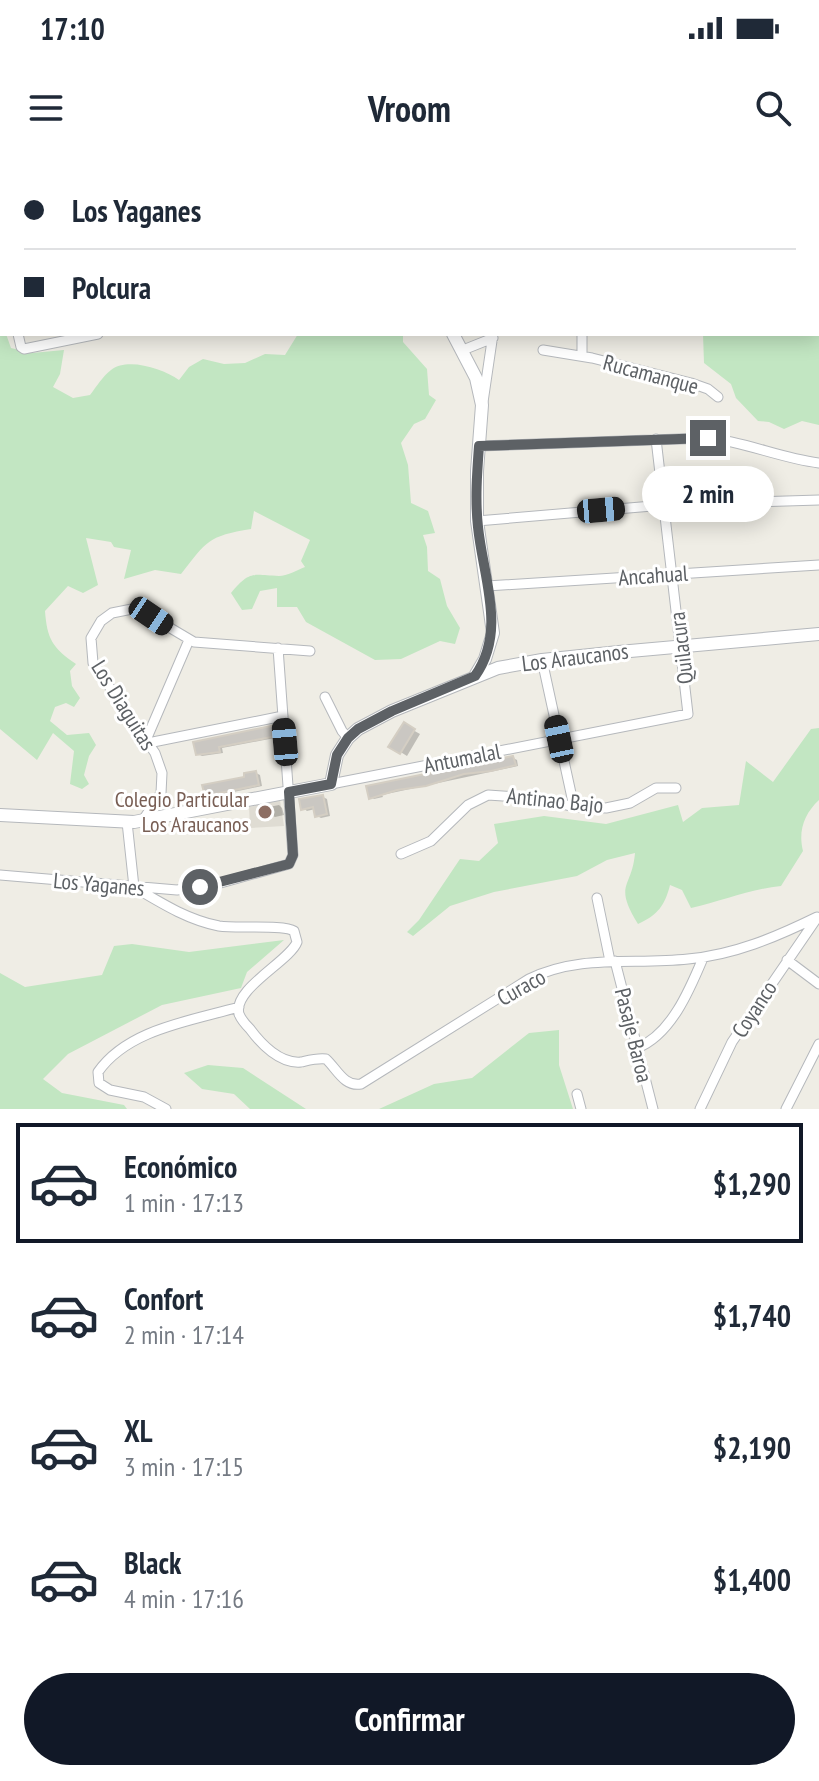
<!DOCTYPE html>
<html lang="es">
<meta charset="utf-8">
<style>
:root{--surface:#fff;--page:#f6f6f7;--text:#1f2937;--muted:#747a83;--line:#e0e1e3;--accent:#111827}
body{margin:0;font-family:"PT Sans Narrow",sans-serif;background:var(--page);color:var(--text);height:100vh;display:flex;flex-direction:column;font-size:30px;white-space:nowrap}
*{box-sizing:border-box;margin:0}
p{font-size:26px;color:var(--muted)}
.icon{flex:none;width:44px;height:44px;fill:none;stroke:currentColor;stroke-width:2;stroke-linecap:round;stroke-linejoin:round}
.map{position:relative;height:949px;overflow:hidden}
.sheet{display:flex;flex-direction:column;background:var(--surface);flex:1}
.sheet>*{flex:none}
.guide{position:absolute;left:0px;top:0px;width:820px;height:176px;box-shadow:0 4px 20px #0003;display:grid;align-content:center;height:176px;padding:0 24px;background:var(--surface)}
.end{position:absolute;width:36px;height:36px;margin:-18px;border:10px solid #5d6165;background:#fff;box-shadow:0 0 0 4px #fff}
.from{border-radius:50%}
.bubble{position:absolute;height:56px;border-radius:28px;background:var(--surface);box-shadow:0 4px 20px #0003;font-size:26px;font-weight:600;line-height:56px;text-align:center}
.car{position:absolute;width:24px;height:48px;margin:-24px -12px;border-radius:10px;box-shadow:0 0 6px 2px #0007;background:linear-gradient(#222 24%,#8ab4d8 0 40%,#222 0 76%,#8ab4d8 0 86%,#222 0)}
.guide b{display:flex;align-items:center;gap:28px;height:76px;font-size:30px}
.guide b+b{border-top:2px solid var(--line)}
.guide i{width:20px;height:20px;background:var(--text)}
ul{padding:14px 0 0;list-style:none}
li{display:flex;align-items:center;gap:24px;height:120px;margin:0 16px 12px;padding:0 8px;border:4px solid transparent;border-radius:0px}
li div{flex:1}
li b{display:block;font-size:30px}
li em{font-style:normal;font-weight:600}
li.on{border-color:var(--accent)}
li>.icon{width:72px;height:72px;stroke-width:1.5}
.cta{display:flex;gap:16px;margin-top:auto;padding:16px 24px}
.cta a{flex:1;height:92px;border-radius:48px;background:var(--accent);color:#fff;font-size:32px;font-weight:600;line-height:92px;text-align:center}
.status{display:flex;justify-content:space-between;align-items:center;height:56px;padding:0 40px;background:var(--surface);direction:ltr}
.status svg{height:22px;fill:currentColor}
header{display:flex;justify-content:space-between;align-items:center;height:104px;padding:0 24px;background:var(--surface);font-size:36px;font-weight:600}
.map>svg:first-child{display:block}
</style>
<div class="status"><b>17:10</b><svg viewBox="0 0 49 12"><path d="M0 12V9h3v3zM5 12V6h3v6zM10 12V3h3v9zM15 12V0h3v12zM26 1h20v11H26zM47 4h2v5h-2z"/></svg></div>
<header><svg class="icon" aria-label="menu" viewBox="0 0 24 24"><path d="M4 6h16M4 12h16M4 18h16"/></svg>Vroom<svg class="icon" aria-label="search" viewBox="0 0 24 24"><circle cx="10" cy="10" r="6"/><path d="M15 15l6 6"/></svg></header>
<div class="map">
<svg width="819" height="949" viewBox="0 0 819 949">
<rect width="100%" height="100%" fill="#efede5"/>
<path fill="#dfdcd3" d="M280,640L284,666L250,668L249,647Z"/>
<path fill="#c2e6c2" d="M0,138L2,174H6L11,188L32,193L64,190L60,214L53,227L73,238L90,235C96,227 103,216 111,210C128,197 163,209 179,220L189,207L203,199L224,204L245,203L265,194L285,195L298,174H403V182L427,209L429,235L436,240L425,259L414,264L401,283L408,305L411,343L428,351L435,373L423,375L427,387L428,411L440,419L447,446L460,468L455,484L440,481L401,499L375,500L306,462L297,447H277V428L260,431L252,449L242,450L231,433C250,410 252,415 279,416C287,416 297,410 305,407L301,401L310,380L254,351L251,369C208,376 207,381 181,414L155,410L124,419L131,390L114,387L111,382L86,378L98,425L83,433L68,426L45,451C47,478 52,488 76,504L70,511L72,526L80,538L74,547L66,543L55,547L50,561L67,575L89,573L96,585L89,596L84,615L89,624L82,629L70,624L74,591L53,573L37,600L0,569Z
M819,138V265L802,261L784,269L769,262L758,261L736,238L731,224L704,203L703,174H818Z
M819,568V640C804,654 798,671 803,691L781,726C750,729 722,741 691,748L682,730L670,725C665,745 658,755 638,764C613,723 632,729 635,693L607,700L577,716L494,732L450,746L413,776L407,772L419,760L460,699L479,701L498,683L494,664L544,656L606,664L678,645L683,662L702,648L739,645L746,601L773,622L811,569Z
M284,780L247,812L241,828L162,845L68,894L43,919L62,933L124,945L127,949H0V813L25,827L102,815L114,786L132,784L189,792Z
M559,870V905L573,949H379L434,924L472,918L529,873Z
M208,905L243,908L306,949H250L234,934L202,929L184,913Z"/>
<path fill="#0003" d="M404,565L420,574L407,596L391,586Z
M276,567L279,569L280,577L222,588L223,593L202,596L198,594Z
M513,598L517,600L518,606L382,635L383,637L374,639L371,637Z
M256,613L260,615L262,626L210,637L206,635Z
M323,637L327,639L330,656L321,658L317,656L315,649L307,651L303,648Z
M279,645L282,648L284,655L275,657L271,655L269,647Z"/>
<path fill="#cac7c2" stroke="#d4cec3" stroke-width="2" d="M404,562L415,569L400,594L388,587Z
M276,565L277,576L219,587L220,592L196,595L193,582Z
M513,596L516,605L491,611L464,614L426,626L397,630L369,639L366,626Z
M256,611L259,625L205,636L202,625L244,617V613Z
M323,635L327,654L315,657L313,647L301,650L299,639Z"/>
<g fill="none" stroke-linecap="round" stroke-linejoin="round">
<defs>
<path id="minor" d="M244,0L245,2
M335,0L336,2
M415,0L416,2
M502,0L503,2
M694,0V2
M751,0L753,2
M760,0L761,2
M807,0V2
M102,2L104,0
M217,2L220,0
M818,74H819
M18,174L21,187L24,189L98,174
M582,174V196
M463,190L493,178
M543,190L592,198L691,223L708,229L718,237
M483,242L493,174
M479,286L708,278C746,282 780,298 819,303
M477,361L664,345L819,340
M487,426L819,405
M542,500L574,647
M325,537L342,571L348,578
M146,580L189,480
M148,583L283,556
M331,624L688,554L656,279
M143,660L161,633L162,613L155,593L93,503L91,478L101,461L112,453L132,449L145,453L194,482L310,491
M127,662L134,727C161,743 188,760 219,766C237,769 283,764 294,771L297,782C290,801 232,829 239,854C241,859 246,865 250,869C261,884 280,904 301,902C310,900 317,898 326,899C337,909 344,927 361,924L529,819C580,794 633,805 688,799C734,795 776,777 817,757
M401,694L431,681L468,645L488,635L543,639L574,647L606,648L630,643L656,628H676
M0,715L177,730L217,724L289,704L293,695L278,488
M597,738L610,801
M787,800L819,824
M615,801L653,949
M637,888C671,875 690,829 703,798
M577,934L581,949
M166,949L144,937L110,930L99,923L98,912C128,869 191,861 239,847
M700,949L732,882L817,758
M786,949L819,884"/>
<path id="tertiary" d="M160,0L162,2
M453,174L476,218L482,245L477,311V361L493,473L485,499L475,516
M0,655L134,662L331,624L337,595L348,578L358,569L392,551L498,508L542,500L619,492L819,474"/>
</defs>
<use href="#minor" stroke="#b5b8bc" stroke-width="11"/>
<use href="#tertiary" stroke="#b5b8bc" stroke-width="14"/>
<use href="#minor" stroke="#fff" stroke-width="9"/>
<use href="#tertiary" stroke="#fff" stroke-width="12"/>
</g>
<g fill="none" stroke-linecap="round" stroke-linejoin="round">
<path stroke="#5d6165" stroke-width="10" d="M200,727L289,704L293,695L289,632L331,624L337,595L348,578L358,569L392,551L475,516C507,471 483,417 478,367C475,340 477,313 479,286L708,278"/>
</g>
<circle fill="#8d6e63" stroke="#fff" stroke-width="3" cx="265" cy="652" r="8"/>
<g text-anchor="middle" stroke-width="6" stroke-linejoin="round" paint-order="stroke">
<g font-size="22" fill="#5d6165" stroke="#fff">
<text transform="translate(651 214) rotate(15)" y="8">Rucamanque</text>
<text transform="translate(653 415) rotate(-4)" y="8">Ancahual</text>
<text transform="translate(681 488) rotate(-97)" y="8">Quilacura</text>
<text transform="translate(575 497) rotate(-7)" y="8">Los Araucanos</text>
<text transform="translate(124 545) rotate(58)" y="8">Los Diaguitas</text>
<text transform="translate(462 598) rotate(-11)" y="8">Antumalal</text>
<text transform="translate(555 640) rotate(6)" y="8">Antinao Bajo</text>
<text transform="translate(99 724) rotate(5)" y="8">Los Yaganes</text>
<text transform="translate(521 827) rotate(-29)" y="8">Curaco</text>
<text transform="translate(754 849) rotate(-57)" y="8">Coyanco</text>
<text transform="translate(634 875) rotate(76)" y="8">Pasaje Baroa</text>
</g>
<g font-size="22" fill="#785e54" stroke="#fff" text-anchor="end">
<text x="249" y="647">Colegio Particular<tspan x="249" dy="25">Los Araucanos</tspan></text>
</g>
</g>
</svg>
<i class="end from" style="left:200px;top:727px"></i>
<i class="end" style="left:708px;top:278px"></i>
<div class="bubble" style="left:642px;top:306px;width:132px">2 min</div>
<i class="car" style="left:601px;top:350px;rotate:85deg"></i>
<i class="car" style="left:151px;top:456px;rotate:124deg"></i>
<i class="car" style="left:559px;top:579px;rotate:348deg"></i>
<i class="car" style="left:285px;top:582px;rotate:355deg"></i>
<div class="guide">
<b><i class="from"></i>Los Yaganes</b>
<b><i></i>Polcura</b>
</div>
</div>
<section class="sheet">
<ul>
<li class="on"><svg class="icon" aria-label="car" viewBox="0 0 24 24"><path d="M5 17H2v-5l4-1 3-4h7l3 4 3 1v5h-3M9 17h6M6 11h13"/><circle cx="7" cy="17" r="2"/><circle cx="17" cy="17" r="2"/></svg><div><b>Económico</b><p>1 min · 17:13</p></div><em>$1,290</em></li>
<li><svg class="icon" aria-label="car" viewBox="0 0 24 24"><path d="M5 17H2v-5l4-1 3-4h7l3 4 3 1v5h-3M9 17h6M6 11h13"/><circle cx="7" cy="17" r="2"/><circle cx="17" cy="17" r="2"/></svg><div><b>Confort</b><p>2 min · 17:14</p></div><em>$1,740</em></li>
<li><svg class="icon" aria-label="car" viewBox="0 0 24 24"><path d="M5 17H2v-5l4-1 3-4h7l3 4 3 1v5h-3M9 17h6M6 11h13"/><circle cx="7" cy="17" r="2"/><circle cx="17" cy="17" r="2"/></svg><div><b>XL</b><p>3 min · 17:15</p></div><em>$2,190</em></li>
<li><svg class="icon" aria-label="car" viewBox="0 0 24 24"><path d="M5 17H2v-5l4-1 3-4h7l3 4 3 1v5h-3M9 17h6M6 11h13"/><circle cx="7" cy="17" r="2"/><circle cx="17" cy="17" r="2"/></svg><div><b>Black</b><p>4 min · 17:16</p></div><em>$1,400</em></li>
</ul>
<div class="cta"><a>Confirmar</a></div>
</section>
